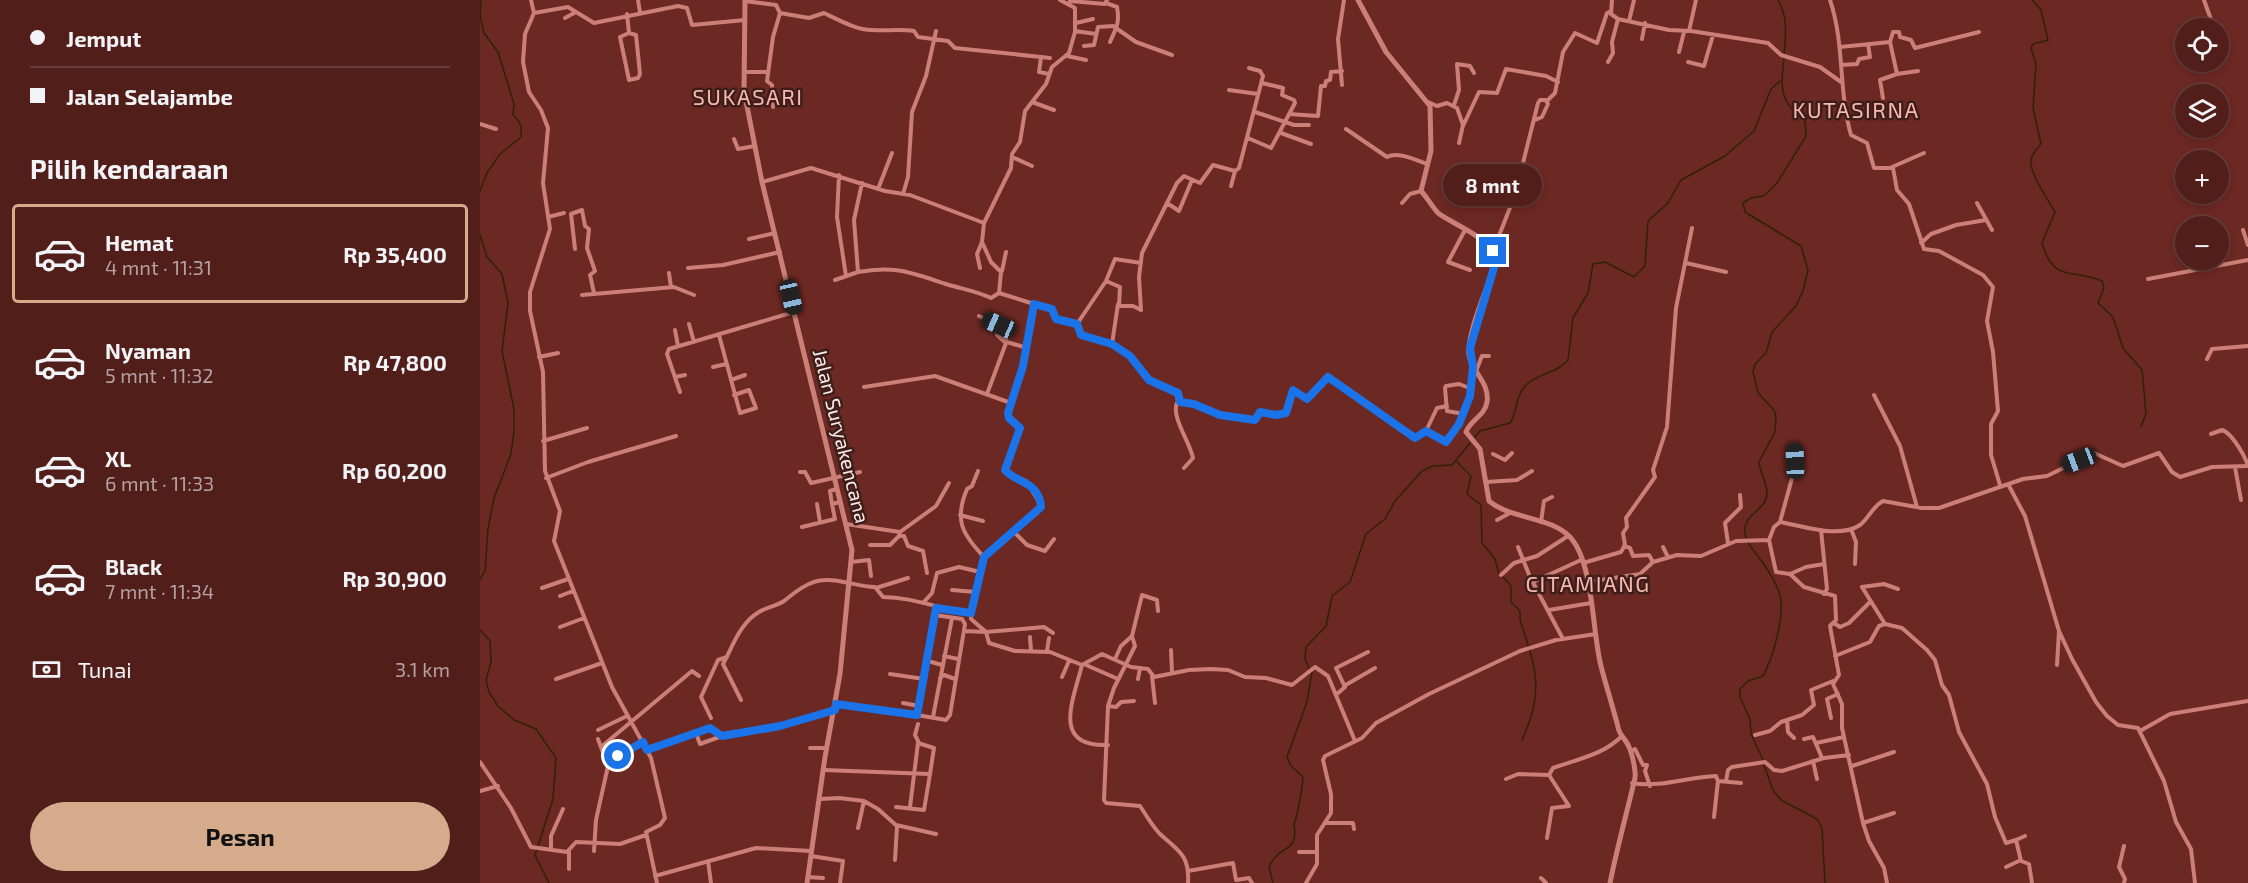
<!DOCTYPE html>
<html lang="id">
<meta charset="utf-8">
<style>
:root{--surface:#511e1a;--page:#5b2b27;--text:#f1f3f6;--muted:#b4a2a2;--line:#673c39;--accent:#d6ab8b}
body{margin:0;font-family:"Exo 2",sans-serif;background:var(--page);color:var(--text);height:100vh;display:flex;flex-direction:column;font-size:22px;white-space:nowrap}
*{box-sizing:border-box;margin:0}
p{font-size:20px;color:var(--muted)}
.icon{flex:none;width:33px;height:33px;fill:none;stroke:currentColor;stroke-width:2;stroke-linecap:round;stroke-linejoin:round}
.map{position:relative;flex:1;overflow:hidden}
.sheet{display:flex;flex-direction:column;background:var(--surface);width:480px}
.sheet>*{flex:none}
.top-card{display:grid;align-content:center;height:132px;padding:0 30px;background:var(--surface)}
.buttons{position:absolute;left:1695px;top:18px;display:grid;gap:12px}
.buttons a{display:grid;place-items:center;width:54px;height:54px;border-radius:50%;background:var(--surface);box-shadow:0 3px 9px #0003,0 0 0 2px var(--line);font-size:30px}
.end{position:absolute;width:27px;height:27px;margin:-14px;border:8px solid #1a73e8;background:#fff;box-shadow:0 0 0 3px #fff}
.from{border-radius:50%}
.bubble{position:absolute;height:42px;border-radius:21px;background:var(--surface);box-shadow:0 3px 9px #0003,0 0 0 2px var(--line);font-size:20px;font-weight:700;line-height:42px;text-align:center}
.car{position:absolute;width:18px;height:36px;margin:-18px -9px;border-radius:8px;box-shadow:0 0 4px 2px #0007;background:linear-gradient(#222 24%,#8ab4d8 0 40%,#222 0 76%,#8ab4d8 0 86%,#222 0)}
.top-card b{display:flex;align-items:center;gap:21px;height:57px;font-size:22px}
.top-card b+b{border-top:2px solid var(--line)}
.top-card i{width:15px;height:15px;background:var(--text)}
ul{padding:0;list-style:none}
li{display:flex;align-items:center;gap:18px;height:99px;margin:0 12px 9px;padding:0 18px;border:3px solid transparent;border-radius:6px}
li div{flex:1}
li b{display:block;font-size:22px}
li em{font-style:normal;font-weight:700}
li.selected{border-color:var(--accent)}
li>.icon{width:54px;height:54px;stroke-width:1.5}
h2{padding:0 30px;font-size:27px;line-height:72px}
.pay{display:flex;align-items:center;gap:15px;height:66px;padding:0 30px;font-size:22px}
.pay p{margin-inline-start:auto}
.primary-button{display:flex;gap:12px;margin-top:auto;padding:12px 30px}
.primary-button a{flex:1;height:69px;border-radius:36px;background:var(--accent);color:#111;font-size:24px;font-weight:700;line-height:69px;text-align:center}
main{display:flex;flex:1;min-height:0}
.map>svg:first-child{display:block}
</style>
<main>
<section class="sheet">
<div class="top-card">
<b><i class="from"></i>Jemput</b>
<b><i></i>Jalan Selajambe</b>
</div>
<h2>Pilih kendaraan</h2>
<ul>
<li class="selected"><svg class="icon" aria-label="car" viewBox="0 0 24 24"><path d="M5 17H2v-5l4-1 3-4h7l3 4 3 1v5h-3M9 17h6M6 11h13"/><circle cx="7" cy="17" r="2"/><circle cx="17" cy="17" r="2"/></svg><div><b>Hemat</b><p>4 mnt · 11:31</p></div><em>Rp 35,400</em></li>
<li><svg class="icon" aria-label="car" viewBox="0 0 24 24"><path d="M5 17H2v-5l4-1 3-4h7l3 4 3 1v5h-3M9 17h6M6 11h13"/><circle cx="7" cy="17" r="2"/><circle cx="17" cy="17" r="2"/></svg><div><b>Nyaman</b><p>5 mnt · 11:32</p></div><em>Rp 47,800</em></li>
<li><svg class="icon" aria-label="car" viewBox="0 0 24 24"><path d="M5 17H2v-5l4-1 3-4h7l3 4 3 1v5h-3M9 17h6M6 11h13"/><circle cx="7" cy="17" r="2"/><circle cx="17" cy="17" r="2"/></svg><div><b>XL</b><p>6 mnt · 11:33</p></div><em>Rp 60,200</em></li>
<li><svg class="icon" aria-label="car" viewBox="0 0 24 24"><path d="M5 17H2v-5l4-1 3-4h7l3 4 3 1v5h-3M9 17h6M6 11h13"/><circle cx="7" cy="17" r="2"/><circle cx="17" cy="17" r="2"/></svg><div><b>Black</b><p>7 mnt · 11:34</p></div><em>Rp 30,900</em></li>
</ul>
<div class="pay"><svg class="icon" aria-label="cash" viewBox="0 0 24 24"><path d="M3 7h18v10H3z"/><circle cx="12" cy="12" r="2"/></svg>Tunai<p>3.1 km</p></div>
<div class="primary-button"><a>Pesan</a></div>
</section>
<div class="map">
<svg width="1768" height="883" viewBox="0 0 1768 883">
<rect width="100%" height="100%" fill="#6c2823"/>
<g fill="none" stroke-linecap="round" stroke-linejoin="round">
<path stroke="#2f2302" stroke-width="1.5" d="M1298,0C1308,17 1306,35 1304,54
M1552,0L1561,10L1568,40L1553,44L1551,48L1556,64L1553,108L1561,144C1557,148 1552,155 1551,160C1549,173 1569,201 1575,212L1562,243C1574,284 1592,268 1622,281L1624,288L1618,303L1633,317L1643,348L1662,370L1666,413L1661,427
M0,191L7,173L20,154L41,137C42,127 41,122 33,115L34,104L18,52L4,33L0,16L1,0
M0,235L7,257L22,274L28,303L22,351L34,409V431L31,454L14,498L8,529L5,571L0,579
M993,439L1000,431L1030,423C1038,411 1035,395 1047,384C1060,373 1077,373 1088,360L1093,318L1108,293L1113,264L1125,262L1154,277L1165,266L1168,221L1188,203L1201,180L1245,156L1274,131L1291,89L1300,81
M977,462L991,476L987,494L1001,505L1002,543L1015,559L1019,574
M1023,577L1031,586V602L1040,611V620C1056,669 1065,691 1042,740
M0,630L10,641L11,662L6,680L9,692L18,706L34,720L56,729L76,758L73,799L55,855L69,883
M829,668L825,659L826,647L846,626L852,596L870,582L886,534L905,519L915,501L942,471L953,466L972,465L990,443
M1283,760L1271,734L1270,719L1260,697V689L1268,681L1283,676C1293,658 1303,621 1301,601C1300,589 1290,573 1283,563C1276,553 1263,541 1265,527C1267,513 1287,509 1287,493C1287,483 1280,473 1279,462L1295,432L1296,417L1294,410L1278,393L1273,371L1275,364L1286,353L1292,332L1316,306L1323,291L1328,270L1321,246L1265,212L1263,203L1271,198L1284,196L1297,183L1326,136L1325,120C1322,115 1318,115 1314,111C1298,96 1302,77 1304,59
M1284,765L1293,790L1301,800L1337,819L1342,828L1345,883
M793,883L789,867C800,842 819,855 814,824C818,815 822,789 823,777L811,766L807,757L827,702L832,672"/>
<path stroke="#cc7f76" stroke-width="4" d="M51,0L54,13
M158,0L160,12
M1132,0L1131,14L1138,19L1189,30L1211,31L1288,43L1301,55L1340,67L1361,82
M1350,0C1365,44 1358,90 1371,135L1387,143L1394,168H1413L1417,190L1429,204L1444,249L1459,251L1503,275L1513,287L1507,321L1513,352L1518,411L1511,424V455L1520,485
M1724,0L1734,28
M265,1L296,5L300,13L329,18L344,13C357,19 376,30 392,30C406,31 420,29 434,31L438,37L468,41L475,48L561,57L559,72L569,74
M626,3L637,7C640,23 636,28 630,42
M589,4L590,1L625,4L627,0
M147,14L149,33L156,35L160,74L158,78L149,80L140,37L149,33
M85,18L96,12
M1149,21L1154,0
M596,23L613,19
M595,31L616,34
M1209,31L1216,0
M1162,39L1165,23
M1410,42L1413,32H1419L1420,37L1431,40L1435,48L1499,32
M604,46L614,45L618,27L633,26L656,42L692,55
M1360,47L1410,42L1417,74L1400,80L1403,98
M1199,52L1204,32
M587,56L606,60
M561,57L570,58
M1128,62L1133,53L1132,42L1138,19
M1208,62L1224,66L1233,35
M1361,65L1377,64L1379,59L1390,57L1388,44
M264,72H288
M1417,74L1438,71
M862,85L858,39L864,0
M749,90L778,94
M552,102L574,110
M948,102L957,106L967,103L977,108L983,125L979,143
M974,105L979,90L977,64L990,66L994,73
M293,107L292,85L287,81L293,37L300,13
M775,112L814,125H829
M809,114L838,116L841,86H845L846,81L850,80L851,72L862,71
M1055,120L1062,117L1068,104L1066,101
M0,124L16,129
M983,126L999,92L1017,93L1026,69L1066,76L1078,82
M866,129L907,157C918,151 936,160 947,164
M801,133L831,144
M768,138L791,148L815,103L814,100L802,95L803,88L782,83
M254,139L258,149L275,146
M532,157L552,166
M1412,167L1444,153
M359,175L357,217L366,276
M282,182L331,168L405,191L430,195L504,223L502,242L511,262L521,272L519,293L554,304L543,366L528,413L529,418L540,428L525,469L527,473L546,481L561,505L557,513L504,557L492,603L491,619L506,632L509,643L535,651L570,652L602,665L622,654L651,667L668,669L674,677L709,670L731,669L748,670L765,677L786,678L812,685L835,667L848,676L875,741
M751,186L755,171
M398,189L412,153
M423,194L428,177L432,112L446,76L456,31
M687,203L699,211L712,180
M922,203L930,194L941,191
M1497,203L1512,230
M68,217L84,213
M504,223L531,168L532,154L540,142L545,111L566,84L572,67L589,53L595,32V8L580,0
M985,230L968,262L990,270
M1763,230L1768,245
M269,239L295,233
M1441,243L1451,234L1476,225L1506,220
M95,249L91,214L102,210L105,226L109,229L107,248L115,271L110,275L114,293
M1013,251L1035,195L1058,103L1060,100H1068L1075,93L1083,52L1095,33L1117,43L1127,13L1131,11
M661,263L635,259L626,281L597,324L601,335L632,344L651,358L669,380L698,393L700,402L714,404L740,415L775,420L780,412L796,415L806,413L813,390L827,399L848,377L935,438L946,431L966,443C985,422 992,395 993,368
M1206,263L1246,272
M208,268L243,265L300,252
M500,268L497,254L502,242
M522,271L526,252
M378,272C415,265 432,273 466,284C482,289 496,291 511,298L519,293
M189,273L191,287
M1668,279L1768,260
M355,280L378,272L374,220L382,183
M626,281L640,287L639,306H653L661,310L659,277L662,253L697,183L704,176L720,183L733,165L755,171L759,168L783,76L780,71L769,68
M102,295L194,287L214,295
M554,304L572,309L576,319L597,324
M499,316L520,326L527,342L547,348
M209,324L214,342
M195,330L198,346
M239,335L260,413L276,408L269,390L254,395
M632,344L638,304
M59,357L78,353
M1727,359L1732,349L1768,346
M233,367L246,364
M996,371L1002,356H1009
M195,377L205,375
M251,380L265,375
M384,387L455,376L531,403
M200,392L187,354L189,349L314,312
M507,394L526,343L517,335
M1394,395L1420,446L1437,507
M698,401C689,414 710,442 713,458L704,468
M984,414L967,411L965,388L966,386L979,384L992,389
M946,431L957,408L967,406
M1731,434L1742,430C1752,433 1765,456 1768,466
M63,441L107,428
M1013,454L1025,460L1032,453
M1755,467L1761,500
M498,471L492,486L487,489C474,520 482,534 504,557
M320,472H325L331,483L380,472
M66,478L108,462L196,436
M1006,482L1037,480L1052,471
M1528,484L1545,516L1579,631L1592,659L1616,702L1627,716L1638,725L1658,728L1684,781L1696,822L1711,849L1715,883
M337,504L340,522
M352,504L350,491L356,489
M480,515L503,521
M1017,520L1030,513
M1061,522L1064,501L1072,497
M1300,522L1314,471V445
M366,524L420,532L456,506L469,483
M322,527L355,519L352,504L360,502
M1371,529L1376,542L1375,564
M1341,530L1347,589L1344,594
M420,532L419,536H424L428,546L443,551L447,573
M535,533L547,545L565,551L574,539
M1289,540L1296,572L1310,574L1324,587L1355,596L1356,620L1350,626L1359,675L1353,684L1362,704V728L1383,823L1389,841L1404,868L1407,883
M1248,543L1245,523L1261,507L1260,495
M390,545H410L419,536
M1144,546L1150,548L1153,556L1169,555L1173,562
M1038,547L1050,577L1083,639
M1183,547L1188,557
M371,562L389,560L391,576
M1103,563L1141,552L1145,545L1143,533L1147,527L1146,518L1175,477L1173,470L1187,427L1196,308L1212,228
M1310,574L1326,567L1344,564
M1021,575L1034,563L1057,556L1088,536
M1053,582L1101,560
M1107,582L1160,574L1173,562L1197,555L1221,556L1256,541L1289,540L1294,527L1300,522C1323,526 1359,539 1380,525C1389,518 1392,507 1403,501L1442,508H1459L1543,479L1567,476L1614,453L1643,466L1679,453L1692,472L1700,477L1732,467L1768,466
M62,588L88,579
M396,588L428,578
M472,590L495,592
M80,596L93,591
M443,603L452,593L457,573L479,567L500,572
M1069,610L1111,603
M455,615L482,619L485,624L470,715L466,720L437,715L456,608
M1354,623L1360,627L1369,623L1390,602
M1405,624L1382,587L1404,584L1418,589
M80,627L104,618
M484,631L506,632L564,627L573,633
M652,636L655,646L634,688L628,706L624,800L626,803L660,806C666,815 671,824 679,833C697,850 710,854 708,883
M550,637L551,651
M691,650L692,673
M567,651L569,638
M464,656L478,659
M1355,656L1390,642L1399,626L1405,624L1422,628L1447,650L1455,660L1462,685L1469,695L1479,732L1507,784L1515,817L1526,843L1536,840L1541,861L1549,864L1552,883
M635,659L641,646L652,636L662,595L677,600L678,611
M448,661L462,665
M602,665C593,701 571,747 628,745
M606,665L638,679
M1577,665L1579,631
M410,674L444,679
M672,676L675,703
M582,677L589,661
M460,678L464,675L475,679
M76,679L122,663
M658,679L660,668
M864,686L895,668
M857,694L865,687L856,668L888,652
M261,700L243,664C253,646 260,623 279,612C287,607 297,606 304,601C315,592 330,580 345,580C361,579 378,587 395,587L403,597C434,597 461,610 491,613
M423,703L439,706
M356,704L437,715
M628,706L636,707L641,702L654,701
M453,717L472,618
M231,718L221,697L238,660L247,657
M1351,718L1347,699L1358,694
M1307,720L1322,715L1334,705L1331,690L1353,681
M438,724L435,735L439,743
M118,730L147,716
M1660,731L1690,714L1768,701
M216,733L220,744L242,736
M1275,735L1290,731L1301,722L1307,720L1308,732L1314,738
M1324,739L1333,737L1342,758
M1336,743L1364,737
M121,747L212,671L219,676
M330,748H347
M167,750L230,728L242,736L300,726L354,710
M1150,751L1155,749L1163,765H1167L1165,771L1170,786
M126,757L138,756L163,742
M1333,761L1337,779
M0,762L31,808L51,847L87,852L96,842L140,844L166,835
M1372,766L1414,752
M344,770L450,774L444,810L416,807
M1026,779L1038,774L1069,775L1073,768C1098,759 1123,755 1142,736
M1246,781L1248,770L1252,767L1285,762L1294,770L1302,771L1344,758L1369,755
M1152,783C1180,788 1207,777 1236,776L1238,781L1261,783
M0,791L18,786
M340,799L359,798L384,801L378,828
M384,801L398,809L417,826L415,860
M430,807L438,743L454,748L450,774
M1234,817L1238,781
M846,823H873L874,829
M1383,823L1414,813
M416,825L456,834
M1067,838L1072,808L1089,806L1069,775
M1536,840L1545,836
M71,849V836L83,809
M114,851L116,820L128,766L118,739
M819,852H837
M331,856L363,861L360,883
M228,861L231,883
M1526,867L1541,860
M89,869V852
M708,871L753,863L756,880L769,878L772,883
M175,876L276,848L331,851
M328,877L343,878
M1061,878L1066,883
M177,883L166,832L180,825L185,818L171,758L132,687L74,541L80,511L65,471L63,372L50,311V292L70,229L63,183L68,128L61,110L49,92L43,62L45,34L54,13L88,7L114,23L198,6L207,8L212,25L265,20
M826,883L837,864V835L851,813V794L843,760L845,756L882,738L896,723L949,694L1040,651L1076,640L1116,634
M1644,883L1645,879L1639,867L1644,846"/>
<path stroke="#cc7f76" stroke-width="5" d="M265,0L264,91L282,182L372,550L360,674L345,757L327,883
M878,0L906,52L950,106L951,151L941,191C946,196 954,209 958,213C975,226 1017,239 1015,264C1008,287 987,332 989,355C992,372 1010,383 1007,402C1005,416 990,420 986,432L1000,449L1009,501C1032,520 1071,516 1091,538C1114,565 1112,632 1121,666C1126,686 1133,707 1138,727C1139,735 1146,739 1149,747C1152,753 1156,771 1155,778C1147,812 1137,848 1130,883"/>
</g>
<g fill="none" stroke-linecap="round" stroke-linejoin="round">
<path stroke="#1a73e8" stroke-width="8" d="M138,756L163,742L167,750L230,728L242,736L300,726L355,710L356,704L437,715L456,608L491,613L504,557L561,507C559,481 536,483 525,470L540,428L529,418L528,413L543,366L554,304L572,309L576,319L597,324L601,335L632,344L650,356L669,380L698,393L700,402L714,404L740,415L775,420L780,412L796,415L806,413L813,390L827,399L848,377L935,438L946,431L966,442L979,424L990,396L993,367L990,348L1015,264L1013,251"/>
</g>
<g text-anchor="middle" stroke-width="5" stroke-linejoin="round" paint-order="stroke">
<g font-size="20" fill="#fdece9" stroke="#3d1e1a">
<text transform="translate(361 436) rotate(76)" y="7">Jalan Suryakencana</text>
</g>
<g font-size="22" letter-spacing="1.5" fill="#f9b7ae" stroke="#3d1e1a">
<text x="268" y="105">SUKASARI</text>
<text x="1376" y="118">KUTASIRNA</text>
<text x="1108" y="592">CITAMIANG</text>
</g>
</g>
</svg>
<div class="buttons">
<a><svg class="icon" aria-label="locate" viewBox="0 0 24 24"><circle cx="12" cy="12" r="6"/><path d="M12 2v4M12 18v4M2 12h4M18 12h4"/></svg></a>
<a><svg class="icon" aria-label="layers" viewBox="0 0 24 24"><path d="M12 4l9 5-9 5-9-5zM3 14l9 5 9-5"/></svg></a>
<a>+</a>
<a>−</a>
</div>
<i class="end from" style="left:138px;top:756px"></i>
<i class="end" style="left:1013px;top:251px"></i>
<div class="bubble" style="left:963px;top:164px;width:99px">8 mnt</div>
<i class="car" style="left:311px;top:297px;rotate:167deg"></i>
<i class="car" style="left:519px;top:325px;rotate:294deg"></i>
<i class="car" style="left:1599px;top:460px;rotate:249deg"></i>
<i class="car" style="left:1315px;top:461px;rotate:358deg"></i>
</div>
</main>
